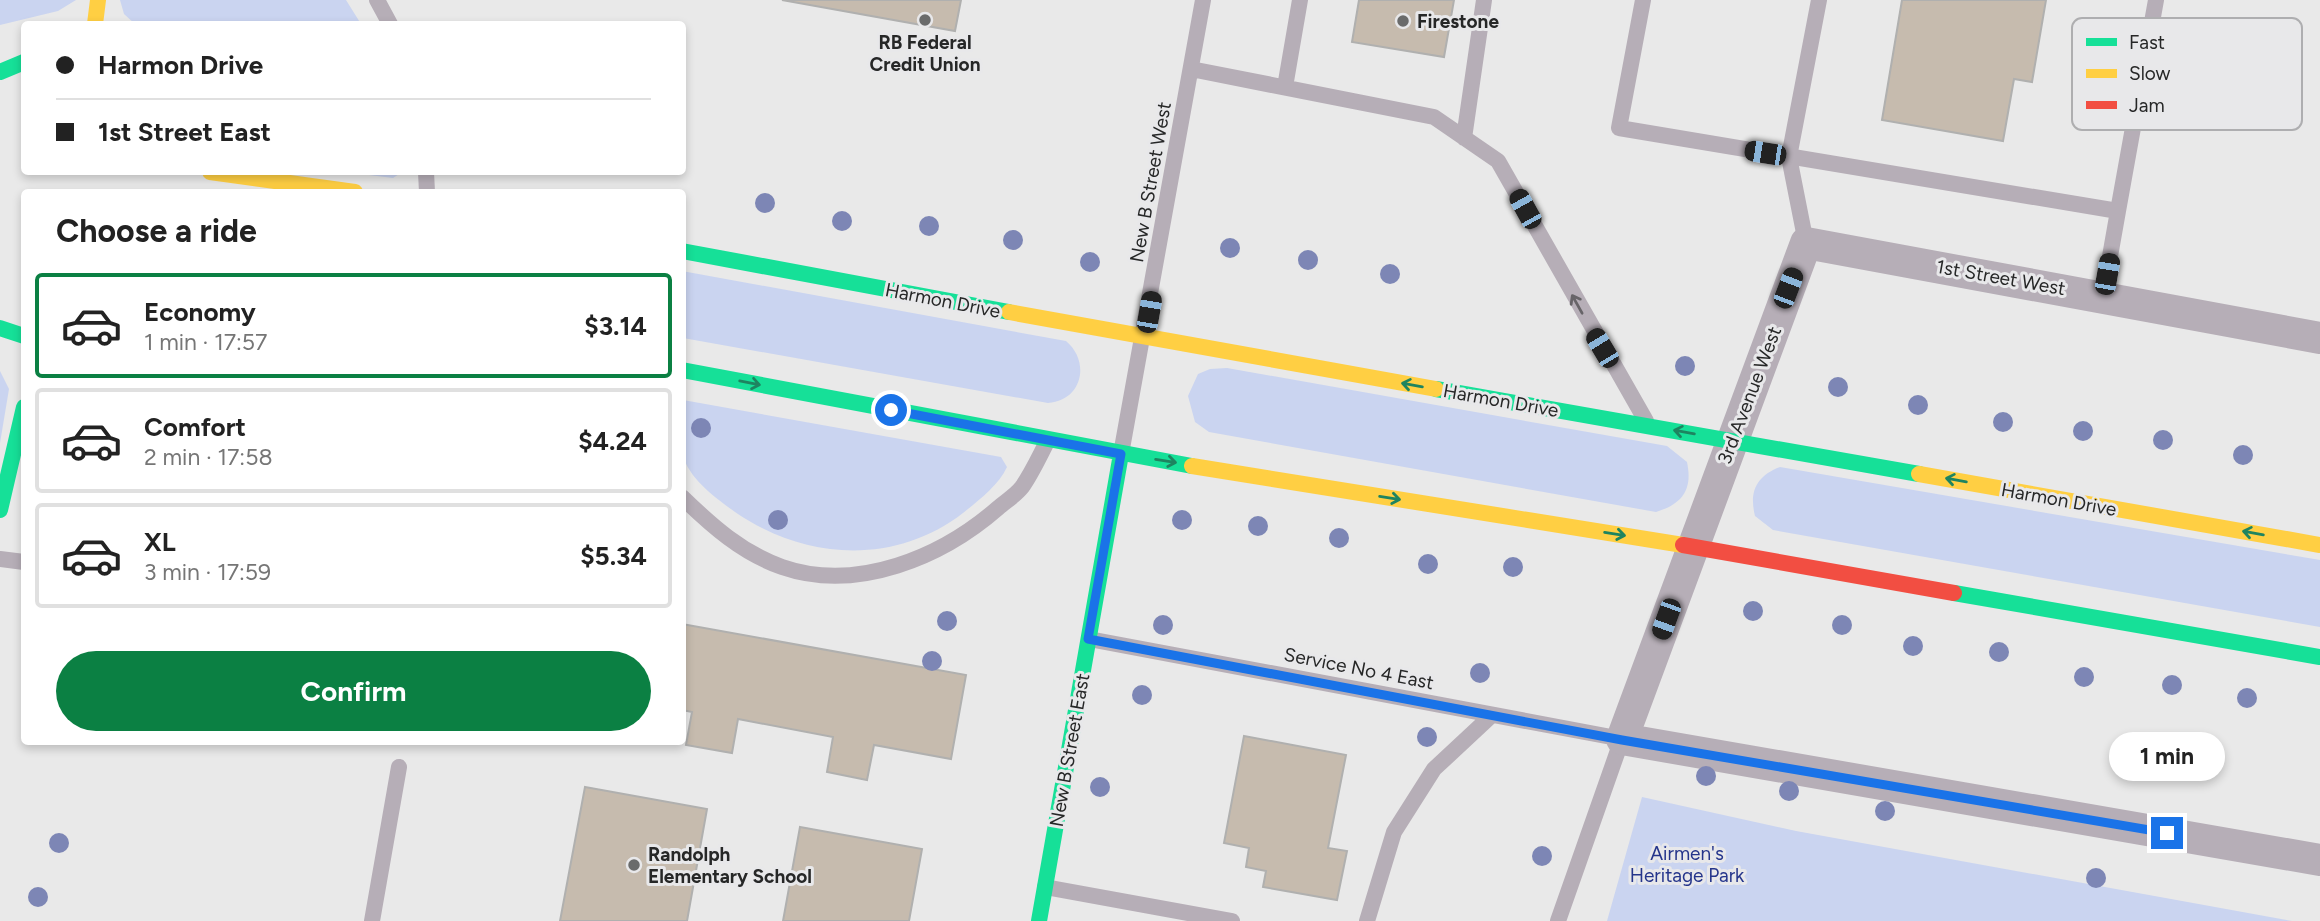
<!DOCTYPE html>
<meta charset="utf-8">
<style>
:root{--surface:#fff;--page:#f2f2f2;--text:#222;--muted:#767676;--line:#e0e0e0;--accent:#0b8043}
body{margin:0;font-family:Figtree,sans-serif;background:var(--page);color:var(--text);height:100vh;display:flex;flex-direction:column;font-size:26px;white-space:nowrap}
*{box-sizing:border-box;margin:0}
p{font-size:23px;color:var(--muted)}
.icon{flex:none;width:38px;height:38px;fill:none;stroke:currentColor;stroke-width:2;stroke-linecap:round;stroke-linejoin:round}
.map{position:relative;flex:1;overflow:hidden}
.sheet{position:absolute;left:21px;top:189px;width:665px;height:556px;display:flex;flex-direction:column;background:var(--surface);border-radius:7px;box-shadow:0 4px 10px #0003}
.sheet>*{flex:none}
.guide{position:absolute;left:21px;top:21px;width:665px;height:154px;border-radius:7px;box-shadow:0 4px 10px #0003;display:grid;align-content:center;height:154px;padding:0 35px;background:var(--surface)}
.end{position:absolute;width:32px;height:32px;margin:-16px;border:9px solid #1a73e8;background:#fff;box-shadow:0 0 0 4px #fff}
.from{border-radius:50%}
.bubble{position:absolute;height:49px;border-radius:24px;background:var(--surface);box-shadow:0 4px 10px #0003;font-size:23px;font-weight:700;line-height:49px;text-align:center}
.car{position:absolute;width:21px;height:42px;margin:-21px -10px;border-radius:9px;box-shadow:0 0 5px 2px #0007;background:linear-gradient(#222 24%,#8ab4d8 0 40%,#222 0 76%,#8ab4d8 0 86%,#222 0)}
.guide b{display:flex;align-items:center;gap:24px;height:66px;font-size:26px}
.guide b+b{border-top:2px solid var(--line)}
.guide i{width:18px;height:18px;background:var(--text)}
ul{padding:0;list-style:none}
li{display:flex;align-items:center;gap:21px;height:105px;margin:0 14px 10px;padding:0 21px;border:4px solid var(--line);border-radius:7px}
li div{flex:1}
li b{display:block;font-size:26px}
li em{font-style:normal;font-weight:700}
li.on{border-color:var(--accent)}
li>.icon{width:63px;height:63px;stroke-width:1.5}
h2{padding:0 35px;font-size:32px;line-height:84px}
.cta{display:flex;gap:14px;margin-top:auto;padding:14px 35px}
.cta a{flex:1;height:80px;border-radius:42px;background:var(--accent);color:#fff;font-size:28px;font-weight:700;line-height:80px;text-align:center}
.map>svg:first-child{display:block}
</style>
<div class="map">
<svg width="2320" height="921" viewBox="0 0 2320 921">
<rect width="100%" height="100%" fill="#e9e9e9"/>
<path fill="#cad4f0" d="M0,0H76L58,11L0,25Z
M120,0H346L361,24H135L124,14Z
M345,172H402L393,178Z
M682,271L1066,341C1091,362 1082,401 1048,403L683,338Z
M1227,368L1667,446L1687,462C1693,490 1682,504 1656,512L1209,432L1195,422L1188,396L1198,374L1210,369Z
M0,371L9,389L0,443Z
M683,400L1001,457L1007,467C998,486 979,500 963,513C894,566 805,560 735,512C717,499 692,481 684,459C678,443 682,417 683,400Z
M1780,467L2320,560V627L1773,530L1755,516C1749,492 1756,476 1780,467Z
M1642,797L1796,831L2292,921H1607Z"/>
<path fill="#c6bbae" stroke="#b0b0af" stroke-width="2" d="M782,0H961L955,31Z
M1359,0H1454L1444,57L1352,42Z
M1902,0H2046L2032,82L2014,79L2003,141L1882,120Z
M682,624L966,675L951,759L874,745L867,780L827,772L833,737L738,719L732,753L686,745L692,712L682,710Z
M1244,736L1346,755L1328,848L1347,851L1337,900L1263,887L1266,871L1246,867L1249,848L1224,843Z
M585,787L707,809L687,921H560Z
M800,827L922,849L909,921H783Z"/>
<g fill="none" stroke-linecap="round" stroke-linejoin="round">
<path stroke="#b6aeb7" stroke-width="16" d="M377,0L390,24
M1643,0L1619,128L2118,211L2156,0
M1191,69L1434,117L1498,161L1646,421
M1285,87L1300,0
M1464,138L1484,0
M426,172L427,192
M1806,243L1789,157L1819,0
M2103,296L2118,211
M1121,454L1203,0
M682,497C712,526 742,553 782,567C857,593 942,557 998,508C1006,501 1016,495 1022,487C1032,473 1040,455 1048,440
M0,559L24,562
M1089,639L1622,739L1558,921
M1045,887L1232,921
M372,921L399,767
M1367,921L1394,832L1434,769L1492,715"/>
<path stroke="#b6aeb7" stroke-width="32" d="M2320,338L1806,243L1622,739L2320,860"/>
<path stroke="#16e098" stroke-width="16" d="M0,72L24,62
M682,251L1009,312
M0,328L24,336
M682,370L1192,466
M1436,389L1919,474
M0,510L24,407
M1954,593L2320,657
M1039,921L1121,454"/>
<path stroke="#ffcf43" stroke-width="16" d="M95,24L98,0
M210,172L355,192
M1009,312L1436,389
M1192,466L1683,545
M1919,474L2320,545"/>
<path stroke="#f24e42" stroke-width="16" d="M1683,545L1954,593"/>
</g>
<g fill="#7d86b5">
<circle cx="765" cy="203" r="10"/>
<circle cx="842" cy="221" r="10"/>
<circle cx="929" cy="226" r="10"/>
<circle cx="1013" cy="240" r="10"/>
<circle cx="1230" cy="248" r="10"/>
<circle cx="1308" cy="260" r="10"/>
<circle cx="1090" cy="262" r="10"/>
<circle cx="1390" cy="274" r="10"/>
<circle cx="1685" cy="366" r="10"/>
<circle cx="1838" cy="387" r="10"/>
<circle cx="1918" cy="405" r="10"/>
<circle cx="2003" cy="422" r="10"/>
<circle cx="701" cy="428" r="10"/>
<circle cx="2083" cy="431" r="10"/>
<circle cx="2163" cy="440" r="10"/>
<circle cx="2243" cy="455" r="10"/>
<circle cx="778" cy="520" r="10"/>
<circle cx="1182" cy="520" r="10"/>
<circle cx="1258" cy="526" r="10"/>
<circle cx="1339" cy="538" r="10"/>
<circle cx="1428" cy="564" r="10"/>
<circle cx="1513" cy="567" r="10"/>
<circle cx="1753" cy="611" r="10"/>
<circle cx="947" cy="621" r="10"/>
<circle cx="1163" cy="625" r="10"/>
<circle cx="1842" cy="625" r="10"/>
<circle cx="1913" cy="646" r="10"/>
<circle cx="1999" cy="652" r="10"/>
<circle cx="932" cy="661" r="10"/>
<circle cx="1480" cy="673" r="10"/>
<circle cx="2084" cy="677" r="10"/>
<circle cx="2172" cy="685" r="10"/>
<circle cx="1142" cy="695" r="10"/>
<circle cx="2247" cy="698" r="10"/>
<circle cx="1427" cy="737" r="10"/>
<circle cx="1706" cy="776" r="10"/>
<circle cx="1100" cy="787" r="10"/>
<circle cx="1789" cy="791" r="10"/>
<circle cx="1885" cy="811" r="10"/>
<circle cx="59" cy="843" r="10"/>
<circle cx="1542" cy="856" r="10"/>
<circle cx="2096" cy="878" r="10"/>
<circle cx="38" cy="897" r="10"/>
</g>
<defs><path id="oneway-shaft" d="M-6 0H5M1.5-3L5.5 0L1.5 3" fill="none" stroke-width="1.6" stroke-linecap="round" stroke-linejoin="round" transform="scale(1.75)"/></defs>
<use stroke="#676468" href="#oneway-shaft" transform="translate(1577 304) rotate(-119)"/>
<g stroke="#1e8460">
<use href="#oneway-shaft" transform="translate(750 383) rotate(11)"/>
<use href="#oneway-shaft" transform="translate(1412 385) rotate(-170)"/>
<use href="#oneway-shaft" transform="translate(1684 432) rotate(-170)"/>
<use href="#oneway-shaft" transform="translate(1166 461) rotate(9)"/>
<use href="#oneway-shaft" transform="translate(1956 480) rotate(-170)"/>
<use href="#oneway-shaft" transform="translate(1390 498) rotate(9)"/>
<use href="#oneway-shaft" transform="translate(2253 533) rotate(-170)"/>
<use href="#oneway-shaft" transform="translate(1615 534) rotate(9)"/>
</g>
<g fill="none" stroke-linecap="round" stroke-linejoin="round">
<path stroke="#1a73e8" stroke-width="9" d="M891,410L1121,454L1088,639L1622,740L2167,833"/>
</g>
<g fill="#6a6b6b" stroke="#e8e8ea" stroke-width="2.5">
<circle cx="925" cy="20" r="7"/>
<circle cx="1403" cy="21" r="7"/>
<circle cx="634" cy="865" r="7"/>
</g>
<g text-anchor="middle" stroke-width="6" stroke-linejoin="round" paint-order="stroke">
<g font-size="19" font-weight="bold" fill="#262727" stroke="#e8e8ea" text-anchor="start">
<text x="1417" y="28">Firestone</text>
<text x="925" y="49" text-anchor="middle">RB Federal<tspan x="925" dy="22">Credit Union</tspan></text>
<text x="648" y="861">Randolph<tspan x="648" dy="22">Elementary School</tspan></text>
</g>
<g font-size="19" fill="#262727" stroke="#e8e8ea">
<text transform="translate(1150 182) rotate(-80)" y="7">New B Street West</text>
<text transform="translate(2001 277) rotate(10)" y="7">1st Street West</text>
<text transform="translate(943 300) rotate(11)" y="7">Harmon Drive</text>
<text transform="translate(1749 395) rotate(-69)" y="7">3rd Avenue West</text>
<text transform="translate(1501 400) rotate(10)" y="7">Harmon Drive</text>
<text transform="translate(2059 499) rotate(10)" y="7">Harmon Drive</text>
<text transform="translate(1359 668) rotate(11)" y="7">Service No 4 East</text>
<text transform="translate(1069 750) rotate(-80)" y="7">New B Street East</text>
</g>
<g font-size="19" fill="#25358b" stroke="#e8e8ea">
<text x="1687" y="860">Airmen's<tspan x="1687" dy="22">Heritage Park</tspan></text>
</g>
</g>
<rect x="2072" y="18" width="230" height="112" rx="10" fill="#e8e8ea" stroke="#aeaeb0" stroke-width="2"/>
<rect x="2086" y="38" width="31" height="8" fill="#16e098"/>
<rect x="2086" y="69" width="31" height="9" fill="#ffcf43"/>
<rect x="2086" y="101" width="31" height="8" fill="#f24e42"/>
<g font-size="19" fill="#262727">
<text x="2129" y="49">Fast</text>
<text x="2129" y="80">Slow</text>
<text x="2129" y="112">Jam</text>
</g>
</svg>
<i class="end from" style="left:891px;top:410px"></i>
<i class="end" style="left:2167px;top:833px"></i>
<div class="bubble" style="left:2109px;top:732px;width:116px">1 min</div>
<i class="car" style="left:1765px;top:153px;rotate:279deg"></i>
<i class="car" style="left:1525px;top:209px;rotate:331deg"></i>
<i class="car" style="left:2107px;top:274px;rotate:10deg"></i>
<i class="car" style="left:1788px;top:288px;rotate:21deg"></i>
<i class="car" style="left:1149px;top:312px;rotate:10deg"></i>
<i class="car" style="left:1602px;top:348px;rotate:329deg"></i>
<i class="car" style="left:1666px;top:619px;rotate:200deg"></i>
<div class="guide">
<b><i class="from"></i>Harmon Drive</b>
<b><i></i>1st Street East</b>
</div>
<section class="sheet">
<h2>Choose a ride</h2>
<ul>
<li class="on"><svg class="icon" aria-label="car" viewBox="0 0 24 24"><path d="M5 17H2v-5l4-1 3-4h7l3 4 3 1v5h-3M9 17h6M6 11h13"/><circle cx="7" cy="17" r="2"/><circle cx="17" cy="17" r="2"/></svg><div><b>Economy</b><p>1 min · 17:57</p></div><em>$3.14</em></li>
<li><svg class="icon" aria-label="car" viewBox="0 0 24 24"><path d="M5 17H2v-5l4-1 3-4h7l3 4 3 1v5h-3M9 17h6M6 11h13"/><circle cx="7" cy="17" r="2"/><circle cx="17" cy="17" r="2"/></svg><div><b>Comfort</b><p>2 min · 17:58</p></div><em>$4.24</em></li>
<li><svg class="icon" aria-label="car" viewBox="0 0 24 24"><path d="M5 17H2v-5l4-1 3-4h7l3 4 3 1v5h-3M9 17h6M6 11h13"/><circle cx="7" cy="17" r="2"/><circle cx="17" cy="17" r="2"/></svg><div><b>XL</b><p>3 min · 17:59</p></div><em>$5.34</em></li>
</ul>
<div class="cta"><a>Confirm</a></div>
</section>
</div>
